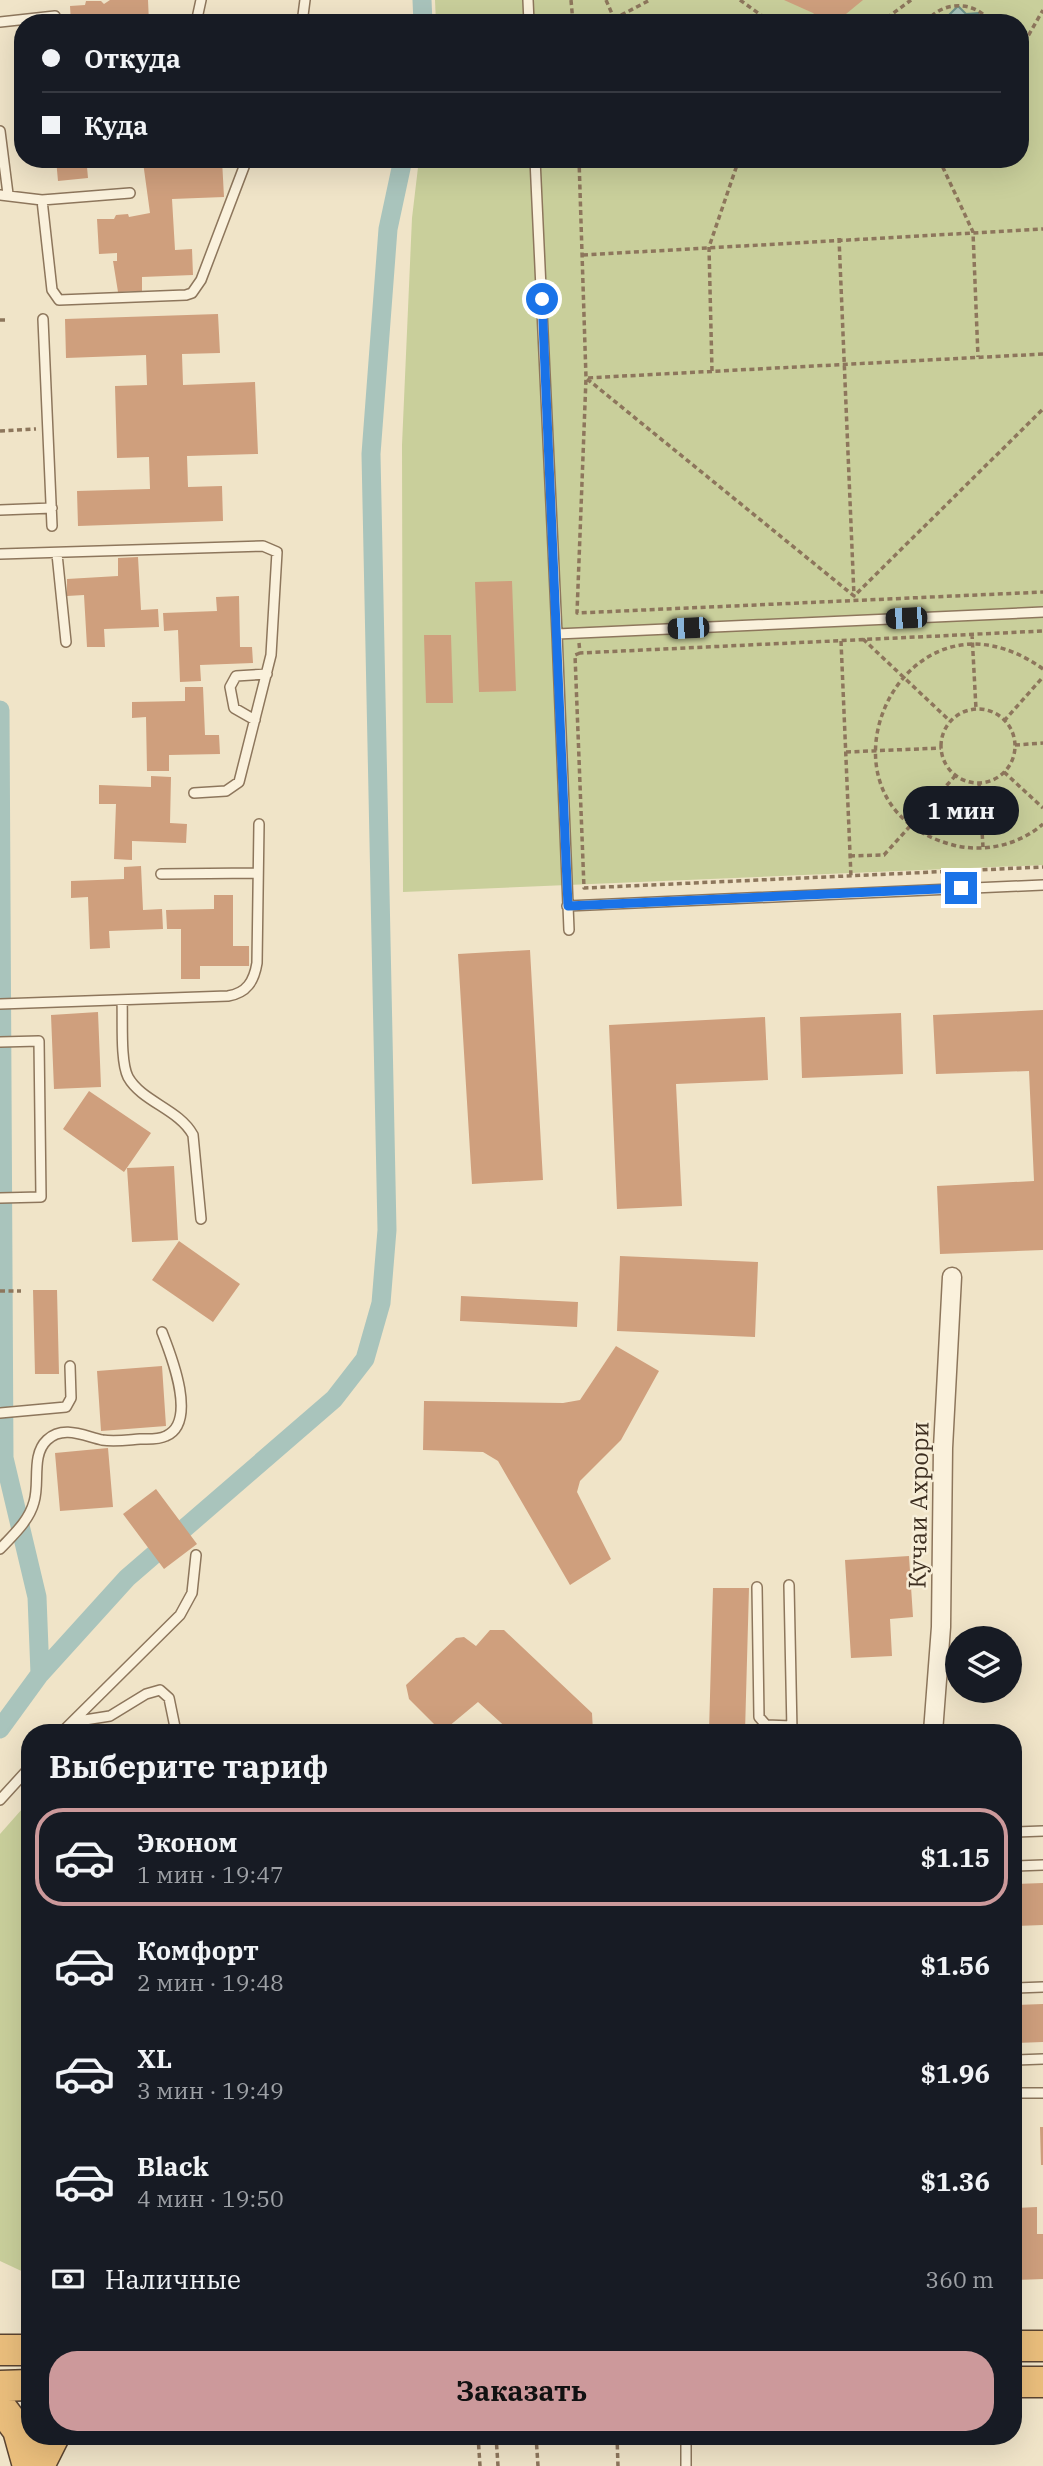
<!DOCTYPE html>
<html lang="ru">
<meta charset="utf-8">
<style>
:root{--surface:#171b24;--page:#242831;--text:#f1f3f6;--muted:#9ea1a6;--line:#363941;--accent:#cc999b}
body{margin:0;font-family:"IBM Plex Serif",serif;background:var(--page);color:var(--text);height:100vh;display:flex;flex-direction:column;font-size:26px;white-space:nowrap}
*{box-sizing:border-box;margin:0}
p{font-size:23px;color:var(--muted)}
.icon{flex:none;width:38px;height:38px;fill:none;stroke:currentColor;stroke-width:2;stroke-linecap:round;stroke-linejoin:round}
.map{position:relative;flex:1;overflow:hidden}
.drawer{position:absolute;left:21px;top:1724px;width:1001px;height:721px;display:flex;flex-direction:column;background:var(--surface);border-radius:28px;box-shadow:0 7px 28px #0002}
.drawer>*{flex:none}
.hud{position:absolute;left:14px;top:14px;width:1015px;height:154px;border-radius:28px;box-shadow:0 7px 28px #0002;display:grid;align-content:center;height:154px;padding:0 28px;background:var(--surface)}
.controls{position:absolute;left:945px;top:1626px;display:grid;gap:14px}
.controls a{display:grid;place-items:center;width:77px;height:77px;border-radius:50%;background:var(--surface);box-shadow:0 7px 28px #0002;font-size:35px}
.end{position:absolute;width:32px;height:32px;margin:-16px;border:9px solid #1a73e8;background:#fff;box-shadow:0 0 0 4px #fff}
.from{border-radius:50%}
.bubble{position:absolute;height:49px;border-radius:24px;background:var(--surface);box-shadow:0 7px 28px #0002;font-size:23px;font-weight:700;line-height:49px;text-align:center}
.car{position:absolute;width:21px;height:42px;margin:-21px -10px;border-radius:9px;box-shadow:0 0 5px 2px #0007;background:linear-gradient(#222 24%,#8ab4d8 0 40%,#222 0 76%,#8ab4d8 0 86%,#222 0)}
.hud b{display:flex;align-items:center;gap:24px;height:66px;font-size:26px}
.hud b+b{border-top:2px solid var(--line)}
.hud i{width:18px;height:18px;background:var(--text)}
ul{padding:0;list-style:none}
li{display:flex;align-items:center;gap:21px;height:98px;margin:0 14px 10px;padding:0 14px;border:4px solid transparent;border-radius:28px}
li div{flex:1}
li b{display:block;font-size:26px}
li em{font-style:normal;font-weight:700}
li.selected{border-color:var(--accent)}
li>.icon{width:63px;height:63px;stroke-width:1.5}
h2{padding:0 28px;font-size:32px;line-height:84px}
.pay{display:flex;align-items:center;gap:18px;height:77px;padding:0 28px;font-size:26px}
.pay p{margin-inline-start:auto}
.action{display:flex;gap:14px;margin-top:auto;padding:14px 28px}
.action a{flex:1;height:80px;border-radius:28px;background:var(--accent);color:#111;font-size:28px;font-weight:700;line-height:80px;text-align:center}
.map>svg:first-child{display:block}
</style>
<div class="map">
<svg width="1043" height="2466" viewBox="0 0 1043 2466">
<rect width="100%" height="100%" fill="#f0e4c8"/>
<path fill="#c9cf9b" d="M435,0H1043V865L403,892L402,445L412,218L419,159H1020V23H436Z
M30,1800V2275L0,2261V1834Z"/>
<path fill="#a9c4bc" stroke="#6f938a" stroke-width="2" d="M958,6L966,14L978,13L979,23H938L937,15H949Z"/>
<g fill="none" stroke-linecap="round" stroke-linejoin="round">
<path stroke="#a9c4bc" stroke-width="19" d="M422,0L423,23
M0,710L4,1458L37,1597L40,1674
M0,1729L40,1674L127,1578L334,1399L365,1359L381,1303L387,1230L371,454L388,229L403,159"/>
</g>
<path fill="#cf9f7d" d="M110,0H148L149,23H71L70,6L85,5L86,1H101L104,4Z
M784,0H863L835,23H824L813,13Z
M56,159L222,160L224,197L172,199L175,250L192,249L193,275L142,277V291L118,292L113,261H117V253L99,254L97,219H114L116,215L128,214L129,217L150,213L143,162L87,167L88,178L58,181Z
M218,314L220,353L182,354L183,385L255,382L258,454L187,456L188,487L222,486L223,521L78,526L77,491L150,489L149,457L117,458L115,386L147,385L146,355L66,358L65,319Z
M138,557L141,610L158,609L159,627L104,629L105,647H87L84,595L67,596V579L118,576V558Z
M512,581L516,691L479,692L475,582Z
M239,596L240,647H252L253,663L200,665L201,681L180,682L178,630L164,631L163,613L217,611L216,597Z
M424,635H451L453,703H426Z
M185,687H203L205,735H219L220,754L169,755V771H147L146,717L132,718V702L185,701Z
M151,776L171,777L170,823L187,824L186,843L132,841V860L114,859L116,804H99V785L151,787Z
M141,866L143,910L162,909L163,929L109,931L110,948L90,949L88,897L71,898V881L124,879V867Z
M214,895H233V946H249V966H200V979H181V929H167L166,910L214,909Z
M530,950L543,1180L472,1184L458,954Z
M1043,1010V1250L940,1254L937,1186L1034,1181L1029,1071L936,1074L933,1015Z
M98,1012L101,1087L54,1089L51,1015Z
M901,1013L903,1074L802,1078L800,1017Z
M765,1017L768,1080L676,1084L682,1206L617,1209L609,1025Z
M89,1091L151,1133L124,1172L63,1129Z
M174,1166L178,1240L132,1242L127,1168Z
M179,1241L240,1284L213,1322L152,1280Z
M620,1256L758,1262L755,1337L617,1331Z
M33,1290H57L59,1374H35Z
M461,1296L578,1302L577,1327L460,1321Z
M616,1346L659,1371L621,1440L580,1481L577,1492L611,1559L570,1585L498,1461L483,1452L423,1450L424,1401L563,1403L580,1400Z
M162,1366L166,1426L101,1431L97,1371Z
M108,1448L113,1507L60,1511L55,1453Z
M156,1489L197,1544L164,1569L123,1514Z
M909,1556L913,1617L890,1619L892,1656L851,1658L845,1560Z
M713,1588H749L745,1732H709Z
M490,1630H504L592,1713L593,1732H511L478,1702L448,1727H437L409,1699L406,1685L456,1638L464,1637L476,1646Z
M1043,1883V1925L1013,1926V1884Z
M1043,2004V2042L1013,2043V2005Z
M1040,2127H1043V2165H1041Z
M1037,2207V2234H1043V2279L1013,2280V2208Z"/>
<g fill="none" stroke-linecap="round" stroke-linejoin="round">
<defs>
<path id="service" d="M528,0L529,23
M0,22L55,16
M196,23L201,0
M302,23L305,0
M0,131L8,194
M535,159L557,634L1043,612
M0,195L42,200L52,290L59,300L186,295L192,293L201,280L247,159
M42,200L130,193
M43,319L52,526
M0,510L52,508
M0,554L263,546L277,552L271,655L239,782L226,791L194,793
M57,554L66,642
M557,634L569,930
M255,720L234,708L230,687L236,676L267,674
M161,874L258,873
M567,906L1043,885
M122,1000C123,1019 120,1061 128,1077C142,1102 179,1109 193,1135L201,1219
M0,1004L228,996C247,993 254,981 257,963L259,824
M0,1042L39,1041L41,1197L0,1198
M0,1413L66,1407L71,1398L70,1366
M0,1549C13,1535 29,1521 34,1502C40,1483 31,1455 47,1440C63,1425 84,1436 102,1440C115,1442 127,1440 140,1439C148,1439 158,1440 166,1436C198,1422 171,1355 162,1332
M789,1585L792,1731
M757,1587L759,1717L766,1725L792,1726
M72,1722L110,1716L146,1694L160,1690L169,1698L176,1732
M62,1732L180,1615L192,1593L196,1555
M0,1800L30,1767
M1013,1832L1043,1831
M1013,1866L1043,1865
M1013,1988L1043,1987
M1013,2060L1043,2059
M1013,2093H1043
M686,2436V2466"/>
<path id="minor" d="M933,1732L941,1627L943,1448L952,1277"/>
<path id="trunk" d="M1013,2346H1043
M0,2350H30
M1013,2382H1043
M0,2386L30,2385
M0,2406L18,2430L28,2466
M39,2466L54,2436"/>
</defs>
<use href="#service" stroke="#8d765c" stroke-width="12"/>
<use href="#minor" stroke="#8d765c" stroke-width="21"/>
<use href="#trunk" stroke="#5b4430" stroke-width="33"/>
<path stroke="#8d765c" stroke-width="3.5" stroke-dasharray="5 3.5" stroke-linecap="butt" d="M571,0L573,23
M606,0L616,23
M740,0L772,23
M606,23L650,0
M684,23C699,13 713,14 728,23
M880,23L911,0
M926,23C941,0 976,0 991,23
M1020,50L1043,10
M579,159L586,378L577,613L1043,592
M939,159L973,232L978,357
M839,238L854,596
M583,255L1043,229
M0,320H7
M1043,354L586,378L854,596L1043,409
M712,371L709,247L739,159
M0,431L36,429
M972,634L976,709
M863,639L950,721
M841,641L851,877
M579,643L580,653L1043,631
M580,653L575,655L584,888L1043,867
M1043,669C902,568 797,804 953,845C984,853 1019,845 1043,824
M941 746a37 37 0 1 1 74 0a37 37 0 1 1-74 0Z
M1004,721L1043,677
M1015,745L1043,743
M846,752L941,748
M1004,772L1043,808
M979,783L983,847
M850,856L884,855L956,775
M0,1291H21
M478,2436L480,2466
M496,2436L498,2466
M536,2436L538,2466
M617,2436L618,2466"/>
<use href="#service" stroke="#faf1dc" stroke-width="9"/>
<use href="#minor" stroke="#faf1dc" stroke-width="18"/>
<use href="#trunk" stroke="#eabe7c" stroke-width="30"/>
</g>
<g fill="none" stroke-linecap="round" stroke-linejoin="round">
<path stroke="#1a73e8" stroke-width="9" d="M542,299L568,906L961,888"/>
</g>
<g text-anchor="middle" stroke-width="5" stroke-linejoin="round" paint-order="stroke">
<g font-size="24" fill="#3d2e20" stroke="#f7eed8">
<text transform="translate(919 1505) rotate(-89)" y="8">Кучаи Ахрори</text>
</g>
</g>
</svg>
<div class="controls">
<a><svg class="icon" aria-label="layers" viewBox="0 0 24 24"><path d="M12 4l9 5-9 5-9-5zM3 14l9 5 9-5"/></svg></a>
</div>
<i class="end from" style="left:542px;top:299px"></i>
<i class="end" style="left:961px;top:888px"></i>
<div class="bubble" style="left:903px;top:786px;width:116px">1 мин</div>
<i class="car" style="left:906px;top:618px;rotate:267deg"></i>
<i class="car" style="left:688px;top:628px;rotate:267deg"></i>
<div class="hud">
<b><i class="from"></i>Откуда</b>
<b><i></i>Куда</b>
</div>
<section class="drawer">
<h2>Выберите тариф</h2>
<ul>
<li class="selected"><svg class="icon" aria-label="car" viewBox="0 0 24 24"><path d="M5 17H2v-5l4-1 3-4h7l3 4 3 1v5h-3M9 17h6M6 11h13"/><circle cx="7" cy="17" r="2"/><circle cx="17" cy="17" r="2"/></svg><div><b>Эконом</b><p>1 мин · 19:47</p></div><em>$1.15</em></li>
<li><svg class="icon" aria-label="car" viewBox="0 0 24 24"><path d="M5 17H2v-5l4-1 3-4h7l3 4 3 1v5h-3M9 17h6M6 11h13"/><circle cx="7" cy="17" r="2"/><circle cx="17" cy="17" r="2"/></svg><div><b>Комфорт</b><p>2 мин · 19:48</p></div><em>$1.56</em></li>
<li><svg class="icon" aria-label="car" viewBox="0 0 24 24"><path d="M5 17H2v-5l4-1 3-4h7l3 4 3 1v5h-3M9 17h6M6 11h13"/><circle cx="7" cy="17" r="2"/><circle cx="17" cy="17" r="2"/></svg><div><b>XL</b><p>3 мин · 19:49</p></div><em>$1.96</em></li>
<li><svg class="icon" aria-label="car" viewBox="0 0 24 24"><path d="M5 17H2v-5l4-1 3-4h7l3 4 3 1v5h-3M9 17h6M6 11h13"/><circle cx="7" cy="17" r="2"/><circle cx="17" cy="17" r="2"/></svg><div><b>Black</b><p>4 мин · 19:50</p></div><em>$1.36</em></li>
</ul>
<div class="pay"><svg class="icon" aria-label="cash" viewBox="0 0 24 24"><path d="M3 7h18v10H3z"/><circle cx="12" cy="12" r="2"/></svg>Наличные<p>360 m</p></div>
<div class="action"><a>Заказать</a></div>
</section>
</div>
